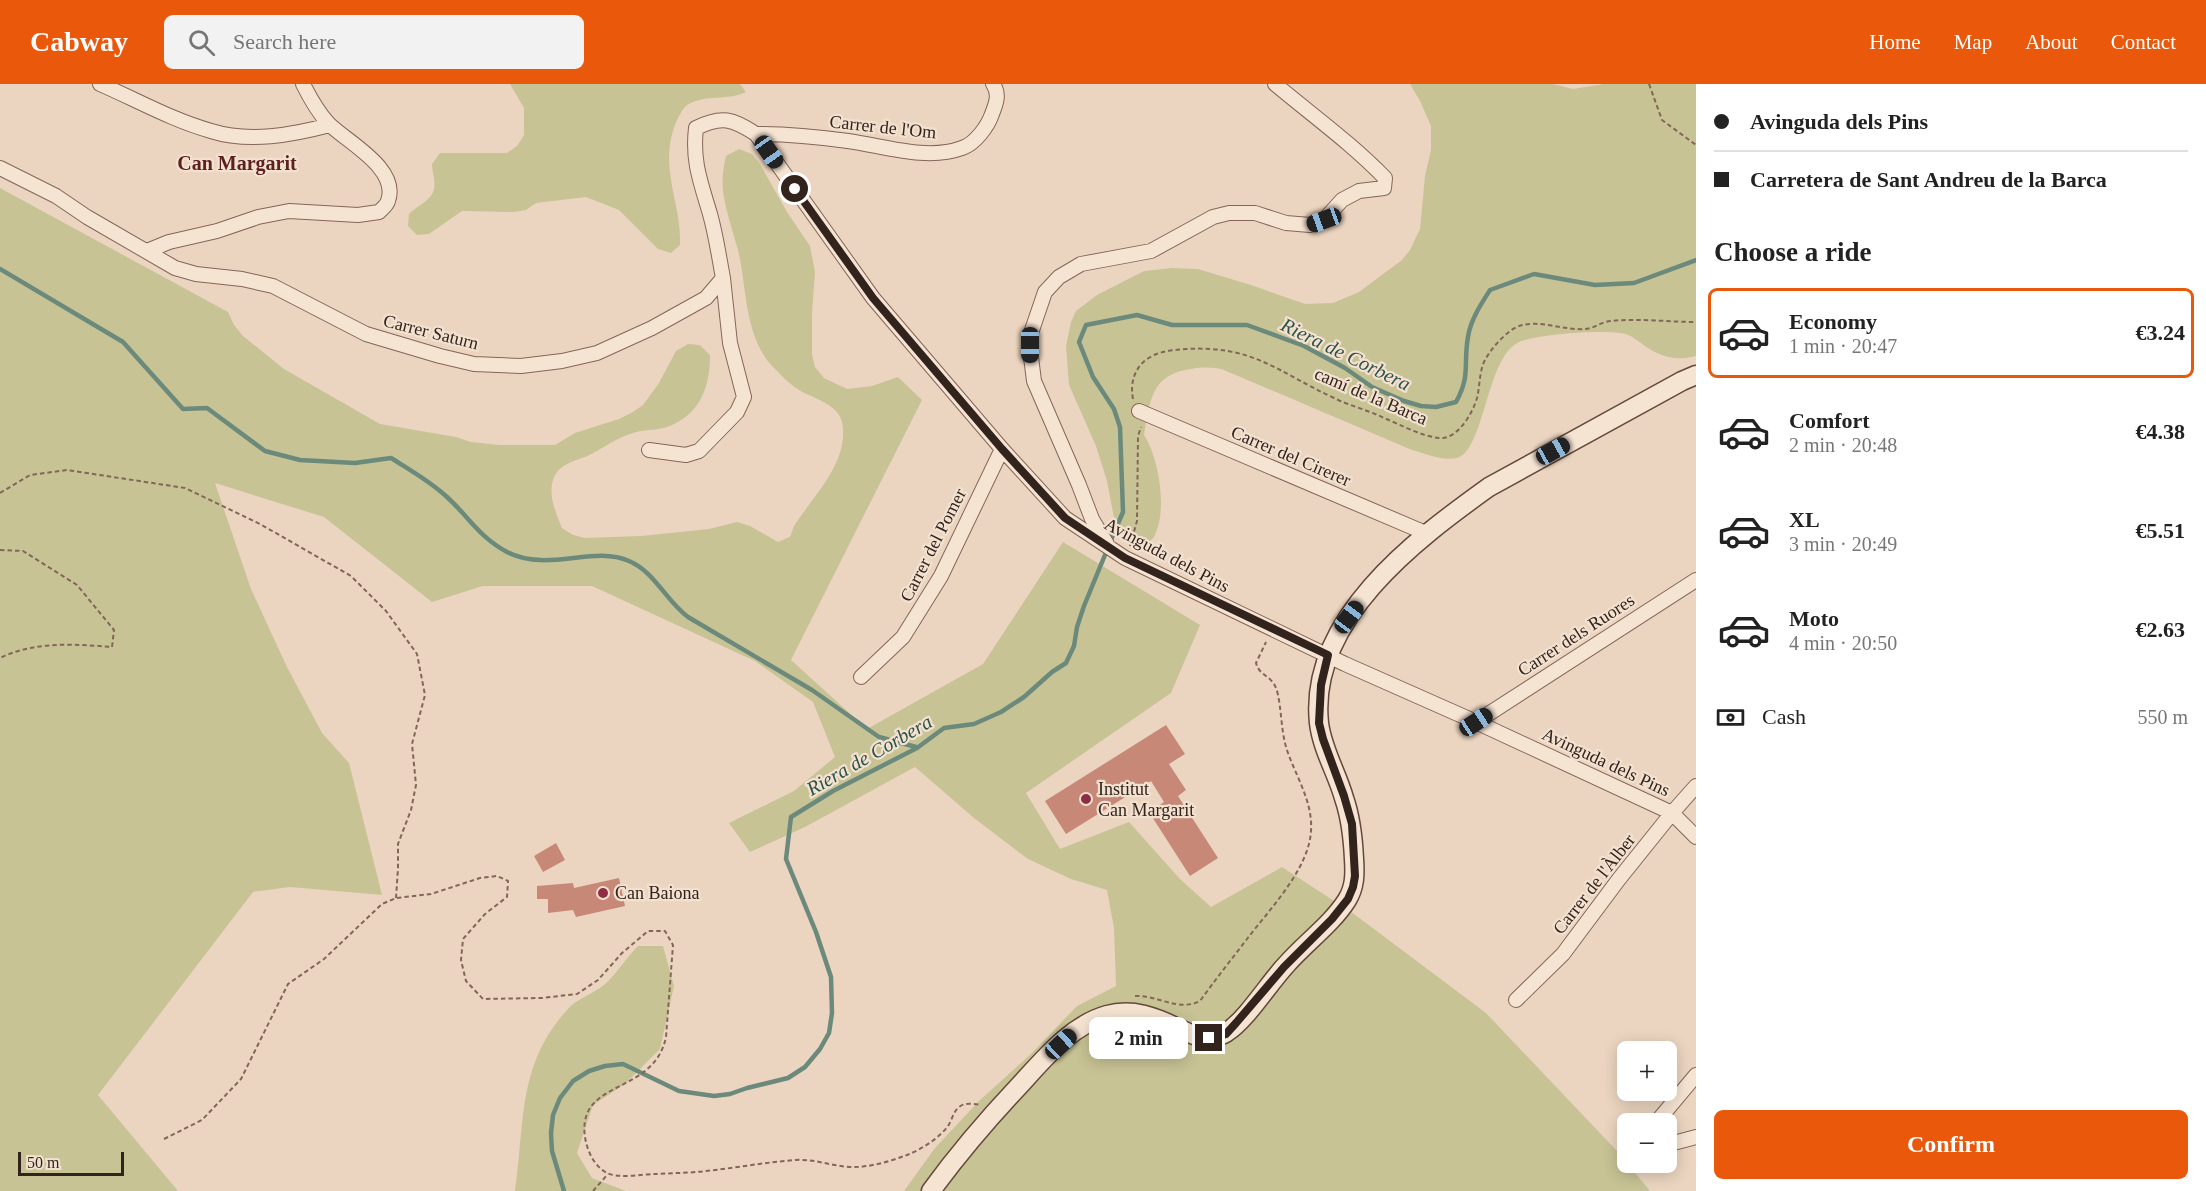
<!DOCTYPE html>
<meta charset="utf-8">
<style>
:root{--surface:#fff;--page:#f2f2f2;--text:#222;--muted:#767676;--line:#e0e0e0;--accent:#ea580c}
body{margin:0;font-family:Georgia,serif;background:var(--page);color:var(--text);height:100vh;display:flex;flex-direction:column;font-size:22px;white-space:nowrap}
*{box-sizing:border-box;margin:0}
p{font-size:20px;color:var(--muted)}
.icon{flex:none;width:33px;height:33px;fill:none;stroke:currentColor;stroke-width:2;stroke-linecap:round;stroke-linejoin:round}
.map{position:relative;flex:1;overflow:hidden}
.sheet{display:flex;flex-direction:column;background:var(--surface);width:510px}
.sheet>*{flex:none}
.hud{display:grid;align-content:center;height:132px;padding:0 18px;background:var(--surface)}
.fabs{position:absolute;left:1617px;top:957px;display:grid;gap:12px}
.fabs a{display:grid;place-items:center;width:60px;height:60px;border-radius:9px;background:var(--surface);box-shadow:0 3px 15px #0003;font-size:30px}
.scale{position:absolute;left:18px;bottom:15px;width:106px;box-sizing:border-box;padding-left:6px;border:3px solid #33231d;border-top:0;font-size:16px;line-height:21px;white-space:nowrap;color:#33231d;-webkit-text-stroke:4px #f3e1d0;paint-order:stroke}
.end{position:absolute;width:27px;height:27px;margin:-14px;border:8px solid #33231d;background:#fff;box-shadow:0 0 0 3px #fff}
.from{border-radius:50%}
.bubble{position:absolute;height:42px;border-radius:9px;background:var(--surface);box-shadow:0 3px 15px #0003;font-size:20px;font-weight:600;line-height:42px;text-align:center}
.car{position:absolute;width:18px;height:36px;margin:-18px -9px;border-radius:8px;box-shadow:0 0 4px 2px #0007;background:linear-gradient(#222 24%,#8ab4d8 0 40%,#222 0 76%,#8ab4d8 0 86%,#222 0)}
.hud b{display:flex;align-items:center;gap:21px;height:57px;font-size:22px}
.hud b+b{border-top:2px solid var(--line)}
.hud i{width:15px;height:15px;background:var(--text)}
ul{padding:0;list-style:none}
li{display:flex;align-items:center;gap:18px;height:90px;margin:0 12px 9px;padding:0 6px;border:3px solid transparent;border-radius:9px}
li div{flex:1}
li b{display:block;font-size:22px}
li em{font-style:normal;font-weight:600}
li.current{border-color:var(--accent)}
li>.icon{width:54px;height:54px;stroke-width:1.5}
h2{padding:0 18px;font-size:27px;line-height:72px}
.pay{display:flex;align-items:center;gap:15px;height:66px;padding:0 18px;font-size:22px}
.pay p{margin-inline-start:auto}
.button{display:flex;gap:12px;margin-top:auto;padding:12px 18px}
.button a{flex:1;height:69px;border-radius:9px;background:var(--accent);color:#fff;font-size:24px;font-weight:600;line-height:69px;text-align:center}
header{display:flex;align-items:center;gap:36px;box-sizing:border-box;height:84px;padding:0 30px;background:var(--accent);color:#fff}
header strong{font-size:28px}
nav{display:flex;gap:33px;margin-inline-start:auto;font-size:21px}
.search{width:420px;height:54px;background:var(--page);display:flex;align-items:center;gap:15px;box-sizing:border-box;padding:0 21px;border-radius:9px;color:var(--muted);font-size:22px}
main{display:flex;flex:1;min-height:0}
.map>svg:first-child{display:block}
</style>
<header>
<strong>Cabway</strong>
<div class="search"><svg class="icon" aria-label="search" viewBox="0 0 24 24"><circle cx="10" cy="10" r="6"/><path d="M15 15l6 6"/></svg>Search here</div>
<nav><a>Home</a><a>Map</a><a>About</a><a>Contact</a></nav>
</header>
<main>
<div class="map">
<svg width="1696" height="1107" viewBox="0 0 1696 1107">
<rect width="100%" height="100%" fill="#ebd5c0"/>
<path fill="#c8c395" d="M510,0H740L746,8C728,17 707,10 689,20C683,23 681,29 678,34C656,81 682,117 680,161L671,169L658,165L619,126L586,113L536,119L526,126L513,128L462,127L429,150L417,151L408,142L409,130C417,122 432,116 434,105C436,98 432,87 432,80L440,69H507L517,62L524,51V24Z
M1410,0H1553L1573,5L1604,0H1696V272C1674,278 1658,272 1641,259C1636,256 1631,251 1625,250C1606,245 1534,250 1517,259C1486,277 1484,367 1457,374C1441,377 1427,370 1412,366L1224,286C1213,283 1203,283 1191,285C1151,290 1150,317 1144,351C1159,374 1168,427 1154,453C1151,457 1147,458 1142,461L1120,445L1114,434L1107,397L1096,362L1069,301L1066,262L1071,238L1076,227L1097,211L1144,187L1172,184L1198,185L1251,201L1305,220L1333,219L1359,208L1402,176L1410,166L1420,145L1425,92L1431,66V42L1420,17Z
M739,65L752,70L760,80L787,128L810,162L815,188L812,229V270L815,283L824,294L847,305L872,302L898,293L922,316L791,576L867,645L983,580L1063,458L1200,541L1171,609L1026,709L1060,765L1129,738L1180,795L1211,823L1282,783L1354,830L1486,929L1617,1067L1650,1107H904L935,1064L979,1017L1031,970L1077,922L1116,902L1114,844L1107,806L1071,795L1028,775L974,734L915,683L805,743L750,768L729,739L794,707L835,673L813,618L755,577L592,502H483L432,518L324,433L215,399L251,505L287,583L322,649L349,679L382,811L290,803L253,808L98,1011L178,1107H0V104L228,228L234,241L243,252L284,285L380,340L456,353L471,358L499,361H555L575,349L619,335L633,328L643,321L659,299L676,267L688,260L700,261L710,271C710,302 701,329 670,342C657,347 642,345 630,350C614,355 601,366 585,373C573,377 557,382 553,396C548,412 556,429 562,444L573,451L585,454L641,452L709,445L737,438L750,442L778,458L790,453L794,442C814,411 850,377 842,338C838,320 812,314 799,306C789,300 780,290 772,282C744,251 747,203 738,166C733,148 727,131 724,113C721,99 723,85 726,72Z
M638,862H663L674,902L660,965L625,1000L593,1021L577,1069L592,1094L626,1107H515C525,1039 517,981 567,926C577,914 594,910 605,900C616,890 627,873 638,862Z"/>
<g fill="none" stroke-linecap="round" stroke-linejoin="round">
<path stroke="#6b8a7c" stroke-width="4.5" d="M0,185L123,258L183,325L207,324L265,367L300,376L355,379L391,374C410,386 430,397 447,413C469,433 479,453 507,468C549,489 592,461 629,477C655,488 666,517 688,533L812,606L879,653L916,663
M1110,458L1123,428L1120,343L1114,325L1093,293L1079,258L1086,241L1137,231L1172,241H1247L1304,262L1345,284L1372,303L1404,317L1421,322L1436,323L1456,318C1471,291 1463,281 1468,253C1470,237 1481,220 1490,206L1534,190L1595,201L1634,199L1696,176
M564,1107L552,1067L551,1049L553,1031L560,1014L573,997L589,987L605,982L623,980L679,1007L714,1012L730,1010L747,1004L788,994L805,983L820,965L829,949L832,929L831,893L816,848L786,775L791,733L833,707L917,664L944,644L974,640L1001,628L1024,613L1052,588L1066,579L1074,562L1077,543L1084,522L1107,466"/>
</g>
<path fill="#c78878" d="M1166,641L1185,670L1169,680L1186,706L1178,712L1218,774L1190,792L1149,728L1164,718L1151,697L1066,750L1045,717Z
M556,759L565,776L543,788L534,772Z
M619,794L625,822L576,833L573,826L548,829V815H537V802L573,799L574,804Z"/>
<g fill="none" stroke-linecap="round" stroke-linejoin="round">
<defs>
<path id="street" d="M100,0C137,16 172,36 211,47C249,59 292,51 330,41
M756,50C787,50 818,53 848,57C884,62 927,77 962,64C975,60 988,42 992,30C996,20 1000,10 993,0
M0,84L56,112L87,133L175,184L196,190L242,195L273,202L366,250L440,272L474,280L521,282L562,277L597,269L652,244L706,214L723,194C719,173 716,151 710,130C701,99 692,78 696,44C722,31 733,35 756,50L873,214L1002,365L1065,434L1125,474L1345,580L1476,638L1672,729L1696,753
M147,167L169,158L217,147L258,133L289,127L358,131L379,128C382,125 387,121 388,117C400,84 345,57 328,39C318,28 310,14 303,0
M1139,327L1428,450
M649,366L686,371L699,367L737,328L744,313L730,259L723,194
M1107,460L1092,435L1079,401L1034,297L1031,273V249L1045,208L1059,193L1081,180L1151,167L1213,133L1229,129H1255L1286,139L1310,141L1324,136L1342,116L1359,107L1384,104L1385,94C1351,59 1312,31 1275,0
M861,593L903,553L941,492L1002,365
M1476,638L1696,496
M1516,916L1563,870L1619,795L1672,729L1696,702
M1655,1040L1696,991
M1666,1061L1696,1053"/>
<path id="secondary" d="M931,1107C958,1070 987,1036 1019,1002C1043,976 1071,941 1107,931C1133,924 1155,933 1178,944C1187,948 1197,954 1207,954C1213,954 1223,951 1227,948C1247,935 1269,899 1286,881C1305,859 1331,841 1347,816C1355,803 1355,790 1354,775C1353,754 1351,734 1344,714C1337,689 1322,665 1319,639C1308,536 1415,456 1489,403L1682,297L1696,291"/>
</defs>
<use href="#street" stroke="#836659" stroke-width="16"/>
<use href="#secondary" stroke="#65483d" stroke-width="21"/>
<path stroke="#836659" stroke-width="2" stroke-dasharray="4.5 3" stroke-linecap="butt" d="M1649,0L1662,36L1696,61
M1133,315C1130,299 1134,285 1147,275C1159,267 1172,266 1186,265C1253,261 1278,288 1334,314C1350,322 1368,326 1384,334C1401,341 1421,352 1439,354C1458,356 1473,328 1477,314C1480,302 1479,290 1484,278C1490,266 1499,256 1510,247C1531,231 1561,247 1585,245C1593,245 1601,238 1610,237C1638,234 1668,238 1696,238
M0,409L30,391L67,386L185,404L260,440L351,492L386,527L417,570L425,611L412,660L416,701L411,726L398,760V784L396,814
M1130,462L1137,437L1138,352L1141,343
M0,466L23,467L77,501L114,546L112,563C75,560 35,557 0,574
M1135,912C1157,911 1179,928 1200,917C1215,896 1231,876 1247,855C1269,826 1309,785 1311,747C1313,719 1297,694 1288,669C1281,650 1282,630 1278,611C1274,590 1260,594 1256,579L1266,558
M164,1055L202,1036L241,995L288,900L324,875L382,820L396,814L431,810L480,794L497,792L508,797L507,813L485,830L463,855L461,876L466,897L483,915L542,914L577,910L598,896L622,869L648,847H665L673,861L666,953C655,1006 592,997 585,1037C582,1055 590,1080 607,1089C620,1095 642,1090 656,1090C673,1089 690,1089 706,1087C736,1084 766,1078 796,1076C812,1075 826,1080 841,1082C862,1086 888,1078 907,1071C922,1065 938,1055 948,1042C952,1036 953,1028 959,1023C965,1018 974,1020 981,1021
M593,1107L608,1090"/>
<use href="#street" stroke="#f6e4d3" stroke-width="14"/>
<use href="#secondary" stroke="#f6e4d3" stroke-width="18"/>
</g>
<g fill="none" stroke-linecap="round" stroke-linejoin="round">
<path stroke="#33231d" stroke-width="8" d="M795,105L873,214L1002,365L1065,434L1125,474L1328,571L1321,601L1319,639L1323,655L1344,712L1352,740L1355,792L1353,803L1348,815L1332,835L1284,883L1236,939L1226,950L1209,954"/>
</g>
<g fill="#8e2d43" stroke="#f3e1d0" stroke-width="2">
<circle cx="1086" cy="715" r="6"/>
<circle cx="603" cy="809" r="6"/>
</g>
<g text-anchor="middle" stroke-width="4.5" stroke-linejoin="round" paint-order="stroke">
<g font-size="18" fill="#33231d" stroke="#f3e1d0">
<text transform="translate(883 43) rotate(6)" y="6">Carrer de l'Om</text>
<text transform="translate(431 248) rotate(14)" y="6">Carrer Saturn</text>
<text transform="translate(1371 312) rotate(23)" y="6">camí de la Barca</text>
<text transform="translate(1291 372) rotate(23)" y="6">Carrer del Cirerer</text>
<text transform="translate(933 461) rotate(-63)" y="6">Carrer del Pomer</text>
<text transform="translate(1167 471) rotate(28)" y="6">Avinguda dels Pins</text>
<text transform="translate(1576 551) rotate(-33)" y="6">Carrer dels Ruores</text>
<text transform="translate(1606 678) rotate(25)" y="6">Avinguda dels Pins</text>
<text transform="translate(1594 800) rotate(-52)" y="6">Carrer de l'Àlber</text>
</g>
<g font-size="18" fill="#33231d" stroke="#f3e1d0" text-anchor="start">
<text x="1098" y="711">Institut<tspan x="1098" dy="21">Can Margarit</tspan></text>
<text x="615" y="815">Can Baiona</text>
</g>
<g font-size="20" font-weight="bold" fill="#5d1f20" stroke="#f3e1d0">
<text x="237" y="86">Can Margarit</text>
</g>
<g font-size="20" font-style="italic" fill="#2d5248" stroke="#f3e1d0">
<text transform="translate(1346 270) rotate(26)" y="7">Riera de Corbera</text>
<text transform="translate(869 671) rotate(-30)" y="7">Riera de Corbera</text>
</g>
</g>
</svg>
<div class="fabs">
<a>+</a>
<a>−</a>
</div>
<div class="scale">50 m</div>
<i class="end from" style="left:795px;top:105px"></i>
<i class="end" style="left:1209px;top:954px"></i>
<div class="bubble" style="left:1089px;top:933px;width:99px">2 min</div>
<i class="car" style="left:769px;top:68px;rotate:145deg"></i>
<i class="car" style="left:1324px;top:136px;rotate:250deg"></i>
<i class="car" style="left:1030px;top:261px;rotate:180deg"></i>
<i class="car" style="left:1553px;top:367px;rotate:61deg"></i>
<i class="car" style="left:1349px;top:533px;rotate:37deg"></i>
<i class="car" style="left:1476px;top:638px;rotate:57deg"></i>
<i class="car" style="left:1061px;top:960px;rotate:47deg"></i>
</div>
<section class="sheet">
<div class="hud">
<b><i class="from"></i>Avinguda dels Pins</b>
<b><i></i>Carretera de Sant Andreu de la Barca</b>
</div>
<h2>Choose a ride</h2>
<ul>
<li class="current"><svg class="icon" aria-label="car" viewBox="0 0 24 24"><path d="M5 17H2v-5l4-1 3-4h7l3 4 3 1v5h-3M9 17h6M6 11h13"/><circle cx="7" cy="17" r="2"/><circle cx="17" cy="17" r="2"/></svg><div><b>Economy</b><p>1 min · 20:47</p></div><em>€3.24</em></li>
<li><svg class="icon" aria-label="car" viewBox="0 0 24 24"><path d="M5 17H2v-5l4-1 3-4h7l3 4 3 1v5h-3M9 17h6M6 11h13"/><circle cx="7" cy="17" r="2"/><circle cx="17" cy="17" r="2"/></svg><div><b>Comfort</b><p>2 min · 20:48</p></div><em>€4.38</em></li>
<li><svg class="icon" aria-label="car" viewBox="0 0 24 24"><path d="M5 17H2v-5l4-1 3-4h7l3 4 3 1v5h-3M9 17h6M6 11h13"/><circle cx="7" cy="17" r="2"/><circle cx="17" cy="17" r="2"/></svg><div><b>XL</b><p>3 min · 20:49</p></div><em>€5.51</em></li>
<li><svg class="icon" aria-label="car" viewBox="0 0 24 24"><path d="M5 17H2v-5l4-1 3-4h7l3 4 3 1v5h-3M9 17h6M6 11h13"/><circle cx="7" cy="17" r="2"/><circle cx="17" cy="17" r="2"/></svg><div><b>Moto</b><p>4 min · 20:50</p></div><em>€2.63</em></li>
</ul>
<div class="pay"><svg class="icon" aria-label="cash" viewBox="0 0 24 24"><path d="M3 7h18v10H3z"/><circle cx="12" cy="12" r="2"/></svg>Cash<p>550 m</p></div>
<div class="button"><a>Confirm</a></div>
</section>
</main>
